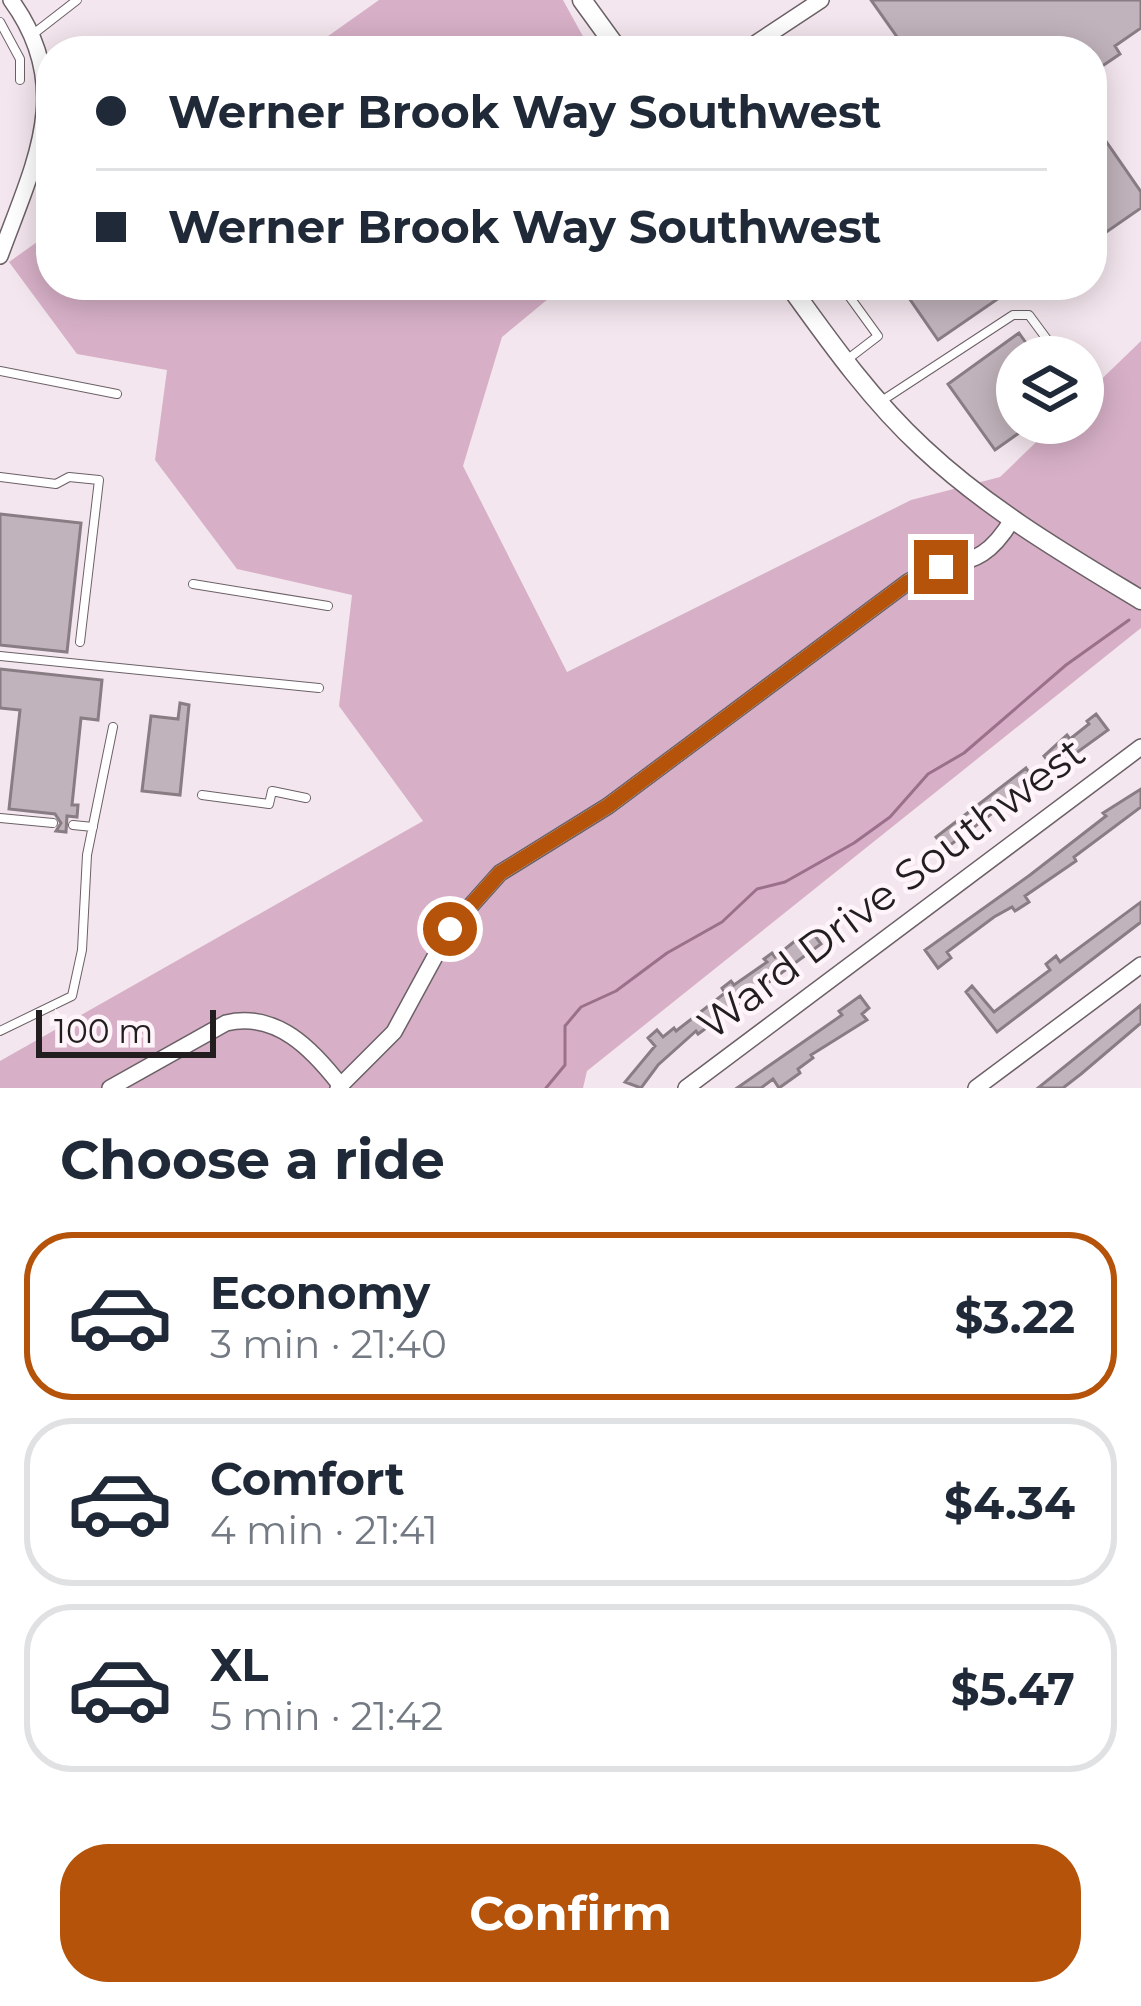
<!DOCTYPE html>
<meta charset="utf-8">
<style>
:root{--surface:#fff;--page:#f6f6f7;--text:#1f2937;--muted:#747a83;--line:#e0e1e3;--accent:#b45309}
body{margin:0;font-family:Montserrat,sans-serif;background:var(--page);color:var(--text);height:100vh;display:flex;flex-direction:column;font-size:45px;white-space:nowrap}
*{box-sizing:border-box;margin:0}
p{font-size:39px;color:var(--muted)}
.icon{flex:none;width:66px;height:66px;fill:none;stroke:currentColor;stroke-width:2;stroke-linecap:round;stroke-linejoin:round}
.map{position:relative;height:1088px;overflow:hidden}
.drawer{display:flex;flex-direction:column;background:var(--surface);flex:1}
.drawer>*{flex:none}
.top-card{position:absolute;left:36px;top:36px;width:1071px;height:264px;border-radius:48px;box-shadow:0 6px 30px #0003;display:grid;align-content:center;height:264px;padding:0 60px;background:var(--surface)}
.fabs{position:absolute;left:996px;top:336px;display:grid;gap:24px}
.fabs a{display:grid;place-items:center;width:108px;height:108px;border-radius:50%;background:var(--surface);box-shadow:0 6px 30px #0003;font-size:60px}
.scale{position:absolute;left:36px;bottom:30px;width:180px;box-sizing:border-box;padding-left:12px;border:6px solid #221e20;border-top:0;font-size:33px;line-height:42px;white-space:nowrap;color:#221e20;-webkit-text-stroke:9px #fff4fa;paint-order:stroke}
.end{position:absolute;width:54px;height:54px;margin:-27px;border:15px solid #b45309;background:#fff;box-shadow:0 0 0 6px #fff}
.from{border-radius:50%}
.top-card b{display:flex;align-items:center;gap:42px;height:114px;font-size:45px}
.top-card b+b{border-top:3px solid var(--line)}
.top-card i{width:30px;height:30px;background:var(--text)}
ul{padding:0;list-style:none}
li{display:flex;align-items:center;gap:36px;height:168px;margin:0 24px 18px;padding:0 36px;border:6px solid var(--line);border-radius:48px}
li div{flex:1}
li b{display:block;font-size:45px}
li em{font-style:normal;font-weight:700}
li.selected{border-color:var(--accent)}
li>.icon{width:108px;height:108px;stroke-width:1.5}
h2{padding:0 60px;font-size:54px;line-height:144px}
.primary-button{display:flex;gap:24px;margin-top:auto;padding:24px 60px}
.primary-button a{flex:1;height:138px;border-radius:48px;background:var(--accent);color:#fff;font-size:48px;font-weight:700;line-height:138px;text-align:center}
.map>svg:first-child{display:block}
</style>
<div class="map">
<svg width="1141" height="1088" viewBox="0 0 1141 1088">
<rect width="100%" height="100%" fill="#f4e6ee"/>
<path fill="#d7b0c7" d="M379,0H563L591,51H307Z
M51,232V285H565L502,337L463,466L567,672L911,500L1000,477L1056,423H1083V397L1141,341V628L587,1071L583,1088H0V1061L423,821L339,706L352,595L237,569L155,460L167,370L77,354L9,262Z"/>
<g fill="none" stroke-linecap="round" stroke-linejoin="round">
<path stroke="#9b708a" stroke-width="3" d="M546,1088L565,1065V1026L581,1007L616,991L667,953L722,922L757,889L785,882L854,843L890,817L928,774L964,753L1066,665L1129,620"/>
</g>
<path fill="#c1b3bb" stroke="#897d84" stroke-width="3" d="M871,0H1141V28L1115,46L1120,54L1092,73V51H907Z
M1092,121L1141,192V208L1092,242Z
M900,285H1018L938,340Z
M1019,333L1036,357H1017V423H1033L995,450L948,384Z
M0,514L81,523L67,652L0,645Z
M0,669L102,680L98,720L81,718L72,805H78L77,817L67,816L66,832L56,831L61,823L55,814L9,809L20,710L0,708Z
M180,703L189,705L180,795L142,791L151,716L178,719Z
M1096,714L1108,730L1054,769L1044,756L1067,735L1070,739L1089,724L1087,721Z
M1026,768L1035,781L945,849L936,837Z
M1141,789V807L1074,857L1076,861L1025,896L1029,902L1015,911L1012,907L994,917L947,952L951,958L938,968L925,950L1030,875L1106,816L1103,813Z
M1141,902V922L997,1032L966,992L972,986L994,1012L1050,970L1046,964L1056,956L1060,962Z
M810,929L821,944L698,1034L696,1031L658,1065L641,1088L625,1082L655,1046L648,1038L657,1030L663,1037L674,1028L676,1031L725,993L722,988L731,981L734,985L767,962L764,959L772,953L775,957Z
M860,996L869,1008L862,1014L867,1020L811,1055L813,1058L798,1069L800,1073L779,1088L773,1079L761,1088H737L842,1015L839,1011Z
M1141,1005V1023L1081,1074L1063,1088H1038Z"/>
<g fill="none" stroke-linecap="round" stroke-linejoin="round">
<defs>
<path id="service" d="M0,22L20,59V80
M32,35L77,0
M841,285L878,336L848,359
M0,371L117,394
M880,402L1013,315H1029L1060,357
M0,477L56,484L69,477L99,480L80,642
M193,584L328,606
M0,656L319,688
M202,795L269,804L272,791L306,798
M0,818L53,823
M73,825L93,827
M0,1031L72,996L82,950L87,855L113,727"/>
<path id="minor" d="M744,51L821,0
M0,256C33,165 76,89 11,0
M110,1088L226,1023C277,1011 313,1050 341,1086
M338,1088L394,1032L450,929L500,873L608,806L908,582C957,553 978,576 1012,520
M686,1088L1141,747
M976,1088L1141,965"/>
<path id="tertiary" d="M582,0L619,51
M789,285C830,342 871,400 923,448C988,509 1065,554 1141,600"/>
</defs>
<use href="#service" stroke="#6b6066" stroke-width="10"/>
<use href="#minor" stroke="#6b6066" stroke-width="18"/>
<use href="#tertiary" stroke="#6b6066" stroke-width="21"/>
<use href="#service" stroke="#fff" stroke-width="8"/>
<use href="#minor" stroke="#fff" stroke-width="15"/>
<use href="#tertiary" stroke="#fff" stroke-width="18"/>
</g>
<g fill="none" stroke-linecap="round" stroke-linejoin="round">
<path stroke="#b45309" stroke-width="15" d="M450,929L500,873L608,806L908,582L941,567"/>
</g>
<g text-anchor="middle" stroke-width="9" stroke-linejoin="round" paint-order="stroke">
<g font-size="42" fill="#221e20" stroke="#fff4fa">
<text transform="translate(891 888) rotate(-37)" y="15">Ward Drive Southwest</text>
</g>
</g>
</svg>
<div class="fabs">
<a><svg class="icon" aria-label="layers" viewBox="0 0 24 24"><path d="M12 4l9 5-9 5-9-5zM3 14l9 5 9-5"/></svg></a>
</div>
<div class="scale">100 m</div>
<i class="end from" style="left:450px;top:929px"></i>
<i class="end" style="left:941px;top:567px"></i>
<div class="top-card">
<b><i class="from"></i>Werner Brook Way Southwest</b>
<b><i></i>Werner Brook Way Southwest</b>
</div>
</div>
<section class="drawer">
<h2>Choose a ride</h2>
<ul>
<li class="selected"><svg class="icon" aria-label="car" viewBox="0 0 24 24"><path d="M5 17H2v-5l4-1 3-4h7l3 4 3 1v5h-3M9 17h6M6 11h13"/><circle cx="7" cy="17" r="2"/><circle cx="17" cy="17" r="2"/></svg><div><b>Economy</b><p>3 min · 21:40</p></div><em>$3.22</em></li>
<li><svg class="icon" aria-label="car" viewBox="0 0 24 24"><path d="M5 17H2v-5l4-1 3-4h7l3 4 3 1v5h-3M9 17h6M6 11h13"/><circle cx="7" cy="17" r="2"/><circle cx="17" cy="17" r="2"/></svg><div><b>Comfort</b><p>4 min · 21:41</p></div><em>$4.34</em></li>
<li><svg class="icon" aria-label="car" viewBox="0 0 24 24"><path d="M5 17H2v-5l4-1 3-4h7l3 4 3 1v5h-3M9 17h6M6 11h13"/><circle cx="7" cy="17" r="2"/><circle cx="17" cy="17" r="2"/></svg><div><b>XL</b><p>5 min · 21:42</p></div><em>$5.47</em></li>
</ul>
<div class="primary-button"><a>Confirm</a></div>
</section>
